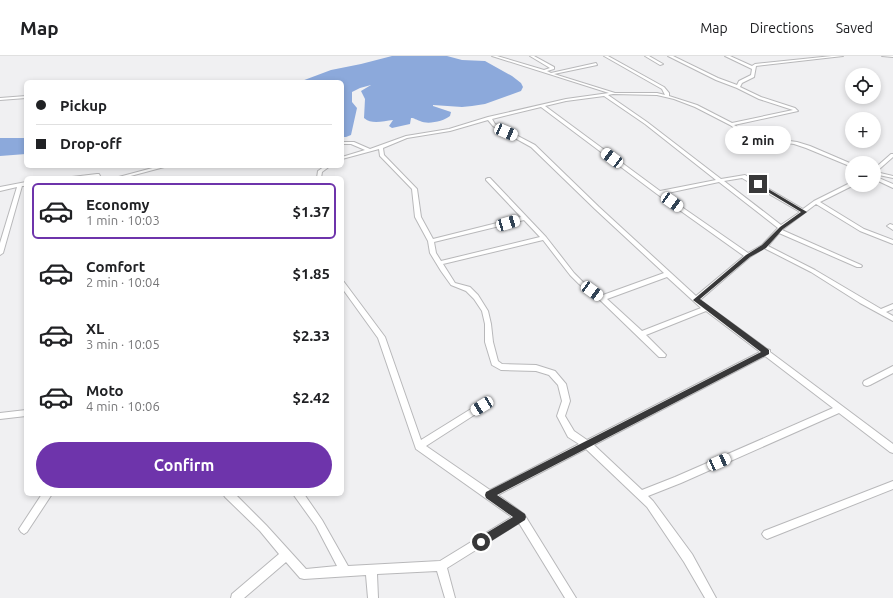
<!DOCTYPE html>
<meta charset="utf-8">
<style>
:root{--surface:#fff;--page:#f2f2f2;--text:#202124;--muted:#757577;--line:#e0e0e0;--accent:#6e34ab}
body{margin:0;font-family:Ubuntu,sans-serif;background:var(--page);color:var(--text);height:100vh;display:flex;flex-direction:column;font-size:15px;white-space:nowrap}
*{box-sizing:border-box;margin:0}
p{font-size:13px;color:var(--muted)}
.icon{flex:none;width:22px;height:22px;fill:none;stroke:currentColor;stroke-width:2;stroke-linecap:round;stroke-linejoin:round}
.map{position:relative;flex:1;overflow:hidden}
.sheet{position:absolute;left:24px;top:120px;width:320px;height:320px;display:flex;flex-direction:column;background:var(--surface);border-radius:6px;box-shadow:0 2px 6px #0003}
.sheet>*{flex:none}
.top-card{position:absolute;left:24px;top:24px;width:320px;height:88px;border-radius:6px;box-shadow:0 2px 6px #0003;display:grid;align-content:center;height:88px;padding:0 12px;background:var(--surface)}
.controls{position:absolute;left:845px;top:12px;display:grid;gap:8px}
.controls a{display:grid;place-items:center;width:36px;height:36px;border-radius:50%;background:var(--surface);box-shadow:0 2px 6px #0003;font-size:20px}
.end{position:absolute;width:18px;height:18px;margin:-9px;border:5px solid #383839;background:#fff;box-shadow:0 0 0 2px #fff}
.from{border-radius:50%}
.bubble{position:absolute;height:28px;border-radius:14px;background:var(--surface);box-shadow:0 2px 6px #0003;font-size:13px;font-weight:700;line-height:28px;text-align:center}
.car{position:absolute;width:12px;height:24px;margin:-12px -6px;border-radius:5px;box-shadow:0 0 3px 1px #0007;background:linear-gradient(#fff 24%,#345 0 40%,#fff 0 76%,#345 0 86%,#fff 0)}
.top-card b{display:flex;align-items:center;gap:14px;height:38px;font-size:15px}
.top-card b+b{border-top:1px solid var(--line)}
.top-card i{width:10px;height:10px;background:var(--text)}
ul{padding:7px 0 0;list-style:none}
li{display:flex;align-items:center;gap:12px;height:56px;margin:0 8px 6px;padding:0 4px;border:2px solid transparent;border-radius:6px}
li div{flex:1}
li b{display:block;font-size:15px}
li em{font-style:normal;font-weight:700}
li.active{border-color:var(--accent)}
li>.icon{width:36px;height:36px;stroke-width:1.5}
.button{display:flex;gap:8px;margin-top:auto;padding:8px 12px}
.button a{flex:1;height:46px;border-radius:24px;background:var(--accent);color:#fff;font-size:16px;font-weight:700;line-height:46px;text-align:center}
header{display:flex;align-items:center;gap:24px;box-sizing:border-box;height:56px;padding:0 20px;background:var(--surface);border-bottom:1px solid var(--line)}
header strong{font-size:19px}
nav{display:flex;gap:22px;margin-inline-start:auto;font-size:14px}
.map>svg:first-child{display:block}
</style>
<header>
<strong>Map</strong>
<nav><a>Map</a><a>Directions</a><a>Saved</a></nav>
</header>
<div class="map">
<svg width="893" height="542" viewBox="0 0 893 542">
<rect width="100%" height="100%" fill="#f0f0f2"/>
<path fill="#8ca9db" d="M392,0H447L462,4L485,5L512,20L521,27L523,31L521,35L485,48L472,50L462,51L433,49V50L451,56L450,60C444,65 428,69 420,65C416,64 415,62 411,62L410,68L392,72L389,70L393,64C383,65 372,69 364,62L365,43L361,35L371,29L360,32L352,36V46L357,52L351,79L346,81H342V26H299L331,14L361,8Z
M0,82H26V98L0,100Z"/>
<g fill="none" stroke-linecap="round" stroke-linejoin="round">
<defs>
<path id="minor" d="M492,0H497L544,14L550,12L530,0H534L554,11V13L547,15L551,17L596,7L597,9L554,18L615,37H657L665,39L662,33L604,0H608L664,31L669,37V40L697,49L732,67L793,54L759,43L737,32L716,24L668,0H673L718,22L737,29L739,25L751,19L752,13L725,0H730L752,10L755,8L832,0H843L756,10L754,21L742,27L740,31L761,41L795,52L798,55L734,69L752,80L797,86L810,90L852,108V111L806,92L794,88L749,82L730,69L695,51L674,43L657,39L613,38L608,39L647,66L721,123L745,119L803,153L814,145L852,126V129H854L820,146L864,173L893,184V188L860,175L816,148L782,174L861,209L862,210L861,211H857L779,177L768,190L815,214L881,253L893,248V253L886,256L893,260V265L860,247L811,216L764,192L750,201L700,244L767,293L770,294V296L893,388V397L890,396L839,357L681,427L648,440L653,445L692,498L716,542H705L684,506L647,451L586,393L498,439L524,458L576,542H565L519,467L447,512L455,542H445L437,515L377,518L378,542H368L366,519L304,523L300,522L286,506L244,542H231L232,538L279,498L260,475L225,441L223,438H235L266,469L306,513L337,510L316,470L293,438H304L322,464L348,510L440,505L512,461L416,393L378,282L342,232V225L344,226L385,281L421,384L479,348L482,347L485,348L486,350L485,352L426,390L490,434L579,388L568,381L557,360L562,345L558,329L549,319L536,315L501,314L492,309L485,286V268L482,255L474,243L466,235L451,229L441,215L430,197L428,185L415,161L412,133L380,100L379,93L342,103V101L365,94L351,88H342V86H354L370,93L406,80L449,73L488,61L566,43L609,37ZM604,40L645,68L716,124L660,135L545,50L566,45ZM541,51L657,138L744,200L696,240L599,151L535,89L495,68L492,63ZM488,64L493,70L531,91L595,153L664,217L603,239L583,226L574,217L546,181L490,122H488L486,123V124L521,161L433,183L421,161L417,133L384,99L383,92L407,82L450,75ZM742,122L800,156L781,169L724,125ZM719,126L778,172L762,189L748,197L663,138ZM524,164L540,181L441,205L436,197L434,186ZM543,184L570,219L579,228L600,244L659,301H665L666,299L646,279L706,255L760,296L587,384L574,375L565,360L570,345L566,328L555,315L536,309L502,308L498,305L493,286L491,268L488,255L478,239L470,231L455,227L443,208ZM667,221L701,252L642,275L607,243ZM765,300L833,352L675,421L642,434L594,389Z
M645,0H649L663,8L660,9Z
M882,0H893V1Z
M26,40V42L0,44V42Z
M891,98H893V101L876,116L893,120V122L874,118V113Z
M160,110H168L123,122H115Z
M325,110H330L322,116L321,122H317L318,115Z
M97,118H99L101,122H97L96,121L70,122L72,121Z
M874,120L893,128V132L874,123Z
M26,126V130H22L3,197L0,199V187L17,131L0,135V131Z
M890,168L893,169V174L887,170Z
M893,310V317L870,329L867,330L864,329L863,327L864,325Z
M26,354V360L0,363V357Z
M893,425V433L767,483L764,481L762,478L764,475Z
M42,438H52L27,476L24,478L21,476L19,473L21,470Z"/>
</defs>
<use href="#minor" stroke="#b8b8ba" stroke-width="2"/>
<use href="#minor" fill="#fff" fill-rule="evenodd"/>
</g>
<path fill="#383839" d="M756,128H760L807,156L783,173L766,192L750,201L700,243L769,294V298L497,439L525,458L526,461L525,464L485,489L481,490L478,489L477,486L478,482L513,461L486,442L485,439L486,436L761,296L693,244L746,199L762,189L780,171L801,156L756,129Z"/>
</svg>
<div class="controls">
<a><svg class="icon" aria-label="locate" viewBox="0 0 24 24"><circle cx="12" cy="12" r="6"/><path d="M12 2v4M12 18v4M2 12h4M18 12h4"/></svg></a>
<a>+</a>
<a>−</a>
</div>
<i class="end from" style="left:481px;top:486px"></i>
<i class="end" style="left:758px;top:128px"></i>
<div class="bubble" style="left:725px;top:70px;width:66px">2 min</div>
<i class="car" style="left:506px;top:76px;rotate:113deg"></i>
<i class="car" style="left:612px;top:102px;rotate:307deg"></i>
<i class="car" style="left:672px;top:146px;rotate:125deg"></i>
<i class="car" style="left:508px;top:167px;rotate:74deg"></i>
<i class="car" style="left:592px;top:235px;rotate:126deg"></i>
<i class="car" style="left:482px;top:350px;rotate:238deg"></i>
<i class="car" style="left:719px;top:406px;rotate:66deg"></i>
<div class="top-card">
<b><i class="from"></i>Pickup</b>
<b><i></i>Drop-off</b>
</div>
<section class="sheet">
<ul>
<li class="active"><svg class="icon" aria-label="car" viewBox="0 0 24 24"><path d="M5 17H2v-5l4-1 3-4h7l3 4 3 1v5h-3M9 17h6M6 11h13"/><circle cx="7" cy="17" r="2"/><circle cx="17" cy="17" r="2"/></svg><div><b>Economy</b><p>1 min · 10:03</p></div><em>$1.37</em></li>
<li><svg class="icon" aria-label="car" viewBox="0 0 24 24"><path d="M5 17H2v-5l4-1 3-4h7l3 4 3 1v5h-3M9 17h6M6 11h13"/><circle cx="7" cy="17" r="2"/><circle cx="17" cy="17" r="2"/></svg><div><b>Comfort</b><p>2 min · 10:04</p></div><em>$1.85</em></li>
<li><svg class="icon" aria-label="car" viewBox="0 0 24 24"><path d="M5 17H2v-5l4-1 3-4h7l3 4 3 1v5h-3M9 17h6M6 11h13"/><circle cx="7" cy="17" r="2"/><circle cx="17" cy="17" r="2"/></svg><div><b>XL</b><p>3 min · 10:05</p></div><em>$2.33</em></li>
<li><svg class="icon" aria-label="car" viewBox="0 0 24 24"><path d="M5 17H2v-5l4-1 3-4h7l3 4 3 1v5h-3M9 17h6M6 11h13"/><circle cx="7" cy="17" r="2"/><circle cx="17" cy="17" r="2"/></svg><div><b>Moto</b><p>4 min · 10:06</p></div><em>$2.42</em></li>
</ul>
<div class="button"><a>Confirm</a></div>
</section>
</div>
